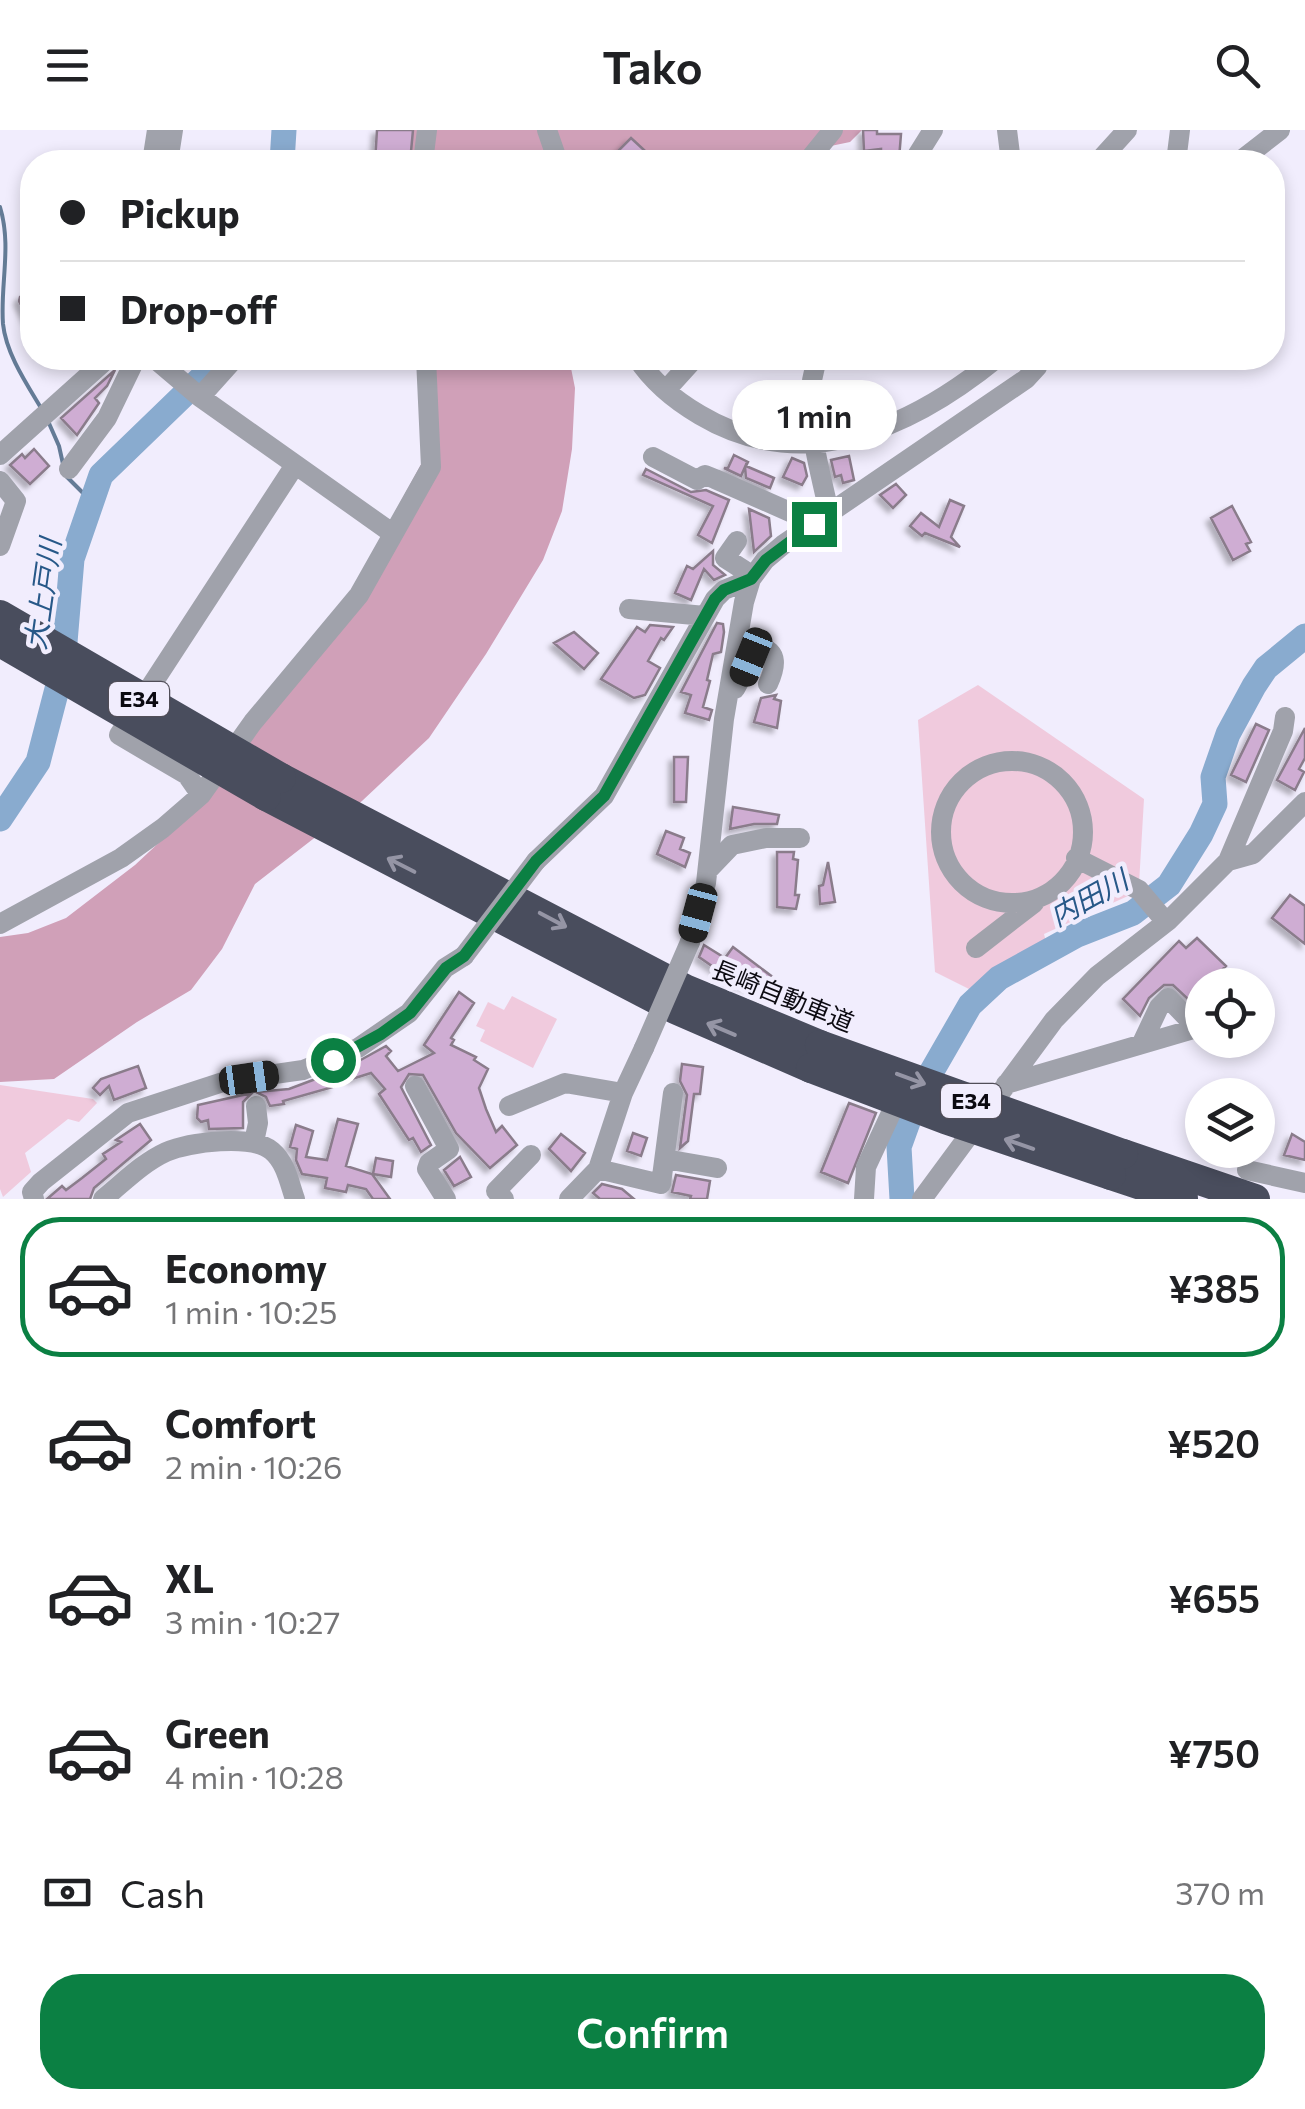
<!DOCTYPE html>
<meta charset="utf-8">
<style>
:root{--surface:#fff;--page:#f2f2f2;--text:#202124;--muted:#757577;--line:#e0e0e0;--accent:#0b8043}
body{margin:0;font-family:Commissioner,"Noto Sans JP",sans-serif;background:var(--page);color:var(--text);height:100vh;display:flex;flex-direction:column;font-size:38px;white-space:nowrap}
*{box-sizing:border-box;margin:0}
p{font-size:32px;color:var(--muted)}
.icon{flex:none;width:55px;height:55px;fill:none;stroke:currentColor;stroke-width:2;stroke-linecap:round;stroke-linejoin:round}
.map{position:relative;height:1069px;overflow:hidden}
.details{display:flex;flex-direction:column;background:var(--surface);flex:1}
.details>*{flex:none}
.guide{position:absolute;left:20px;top:20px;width:1265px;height:220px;border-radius:40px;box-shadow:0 5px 15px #0003;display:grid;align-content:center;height:220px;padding:0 40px;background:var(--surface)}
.buttons{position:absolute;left:1185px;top:838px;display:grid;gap:20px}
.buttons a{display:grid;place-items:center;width:90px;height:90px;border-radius:50%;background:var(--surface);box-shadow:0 5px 15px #0003;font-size:50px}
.end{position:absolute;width:45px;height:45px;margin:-22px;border:12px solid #0b8043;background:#fff;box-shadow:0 0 0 5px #fff}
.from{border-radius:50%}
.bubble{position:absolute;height:70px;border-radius:35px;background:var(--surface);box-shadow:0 5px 15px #0003;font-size:32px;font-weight:600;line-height:70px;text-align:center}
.car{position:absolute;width:30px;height:60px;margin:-30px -15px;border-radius:12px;box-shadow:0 0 8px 2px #0007;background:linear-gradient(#222 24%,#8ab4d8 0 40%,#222 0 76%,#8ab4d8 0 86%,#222 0)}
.guide b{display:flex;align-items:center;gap:35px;height:95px;font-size:38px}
.guide b+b{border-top:2px solid var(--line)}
.guide i{width:25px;height:25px;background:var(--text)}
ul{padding:18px 0 0;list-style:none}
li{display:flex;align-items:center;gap:30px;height:140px;margin:0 20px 15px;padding:0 20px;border:5px solid transparent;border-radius:40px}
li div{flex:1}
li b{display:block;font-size:38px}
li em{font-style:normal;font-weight:600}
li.current{border-color:var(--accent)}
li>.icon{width:90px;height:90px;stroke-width:1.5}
.pay{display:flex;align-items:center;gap:25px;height:110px;padding:0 40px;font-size:38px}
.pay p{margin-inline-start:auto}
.button{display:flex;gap:20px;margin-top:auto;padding:20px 40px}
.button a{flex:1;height:115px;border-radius:40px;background:var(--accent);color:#fff;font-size:40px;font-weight:600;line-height:115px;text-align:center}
header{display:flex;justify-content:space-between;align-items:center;height:130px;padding:0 40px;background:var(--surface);font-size:45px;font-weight:600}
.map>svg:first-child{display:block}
</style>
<header><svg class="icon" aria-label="menu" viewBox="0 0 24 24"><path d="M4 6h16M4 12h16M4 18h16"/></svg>Tako<svg class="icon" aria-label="search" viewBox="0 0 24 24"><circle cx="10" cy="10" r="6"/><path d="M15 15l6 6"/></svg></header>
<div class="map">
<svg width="1305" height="1069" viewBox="0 0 1305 1069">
<defs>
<filter id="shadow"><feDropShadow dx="-4.5" dy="4.5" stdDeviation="2.5" flood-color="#0004"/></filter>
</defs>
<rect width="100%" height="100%" fill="#f1edfd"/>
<path fill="#f0cadd" d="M978,555L1144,669L1139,754L1128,766L1044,804L1046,812L971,860L935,842L918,590Z
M512,866L557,889L533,938L480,911L485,900L476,896L488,872L504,880Z
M0,955L93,969L97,973L79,992L68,989L25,1023L31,1042L3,1067L0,1059Z"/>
<path fill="#d0a0b8" d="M405,0H862L850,12L753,32H403Z
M432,228H569L575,258L572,319L562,381L543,430L486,524L429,608L362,671L255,754L222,819L191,860L137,892L54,949L0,952V807L28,803L66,788L135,735L210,665L359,448L424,329Z"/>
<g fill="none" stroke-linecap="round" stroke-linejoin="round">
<path stroke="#647b96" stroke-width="4" d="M0,77C12,116 0,155 3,194C6,223 26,253 41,278
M48,291L59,316L63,334
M67,347L91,371"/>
<path stroke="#89abcf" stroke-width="25" d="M282,32L284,0
M0,689L38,632L63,536L72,429L101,345L222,228
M902,1069L899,1017L917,967L970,875L999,848L1077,805L1133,783L1169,755L1201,704L1215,674L1213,647L1228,604L1254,556L1266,538L1305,506"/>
</g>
<path fill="#cfadd3" stroke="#8a7c8b" stroke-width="2.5" filter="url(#shadow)" d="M377,0H413L410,32H375Z
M863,0H877V4H901L899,29H881V19L864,21Z
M631,8L657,32H607Z
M32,162V197L19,171L20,167Z
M115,240L107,256L95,268L99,273L77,305L61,288Z
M34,319L49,336L30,354L10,335L22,324L25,328Z
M734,325L748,332L746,336L774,348L770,358L746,348L745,337L741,346L724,338H728Z
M849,326L854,350L843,353L841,345L835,347L831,330Z
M792,328L804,333L807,346L802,355L783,347Z
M646,339L691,362L706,360L729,370L712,413L698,405L713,376L643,345Z
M896,354L906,365L893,378L880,365Z
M950,370L964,376L951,407L960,417L925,403L922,406L910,396L921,383L939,397Z
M1232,376L1251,412L1246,414L1250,421L1233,430L1211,388Z
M749,379L769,388L771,406L754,422Z
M713,421V435L725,445L714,450L704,439L691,470L675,463L687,436L693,439Z
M717,493L723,494L724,502L721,522L713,524L707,550L710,551L703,577L712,580L709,590L685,583L691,565L681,562Z
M650,495L673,497L664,510L661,508L648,531L660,538L645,565L634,568L601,549L637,497L645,502Z
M574,502L598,523L584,539L554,513Z
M776,565L774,569L781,571L777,598L754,592L761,568Z
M1256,594L1269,600L1246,652L1231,645Z
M1305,598V628L1299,639L1304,642L1295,660L1277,650Z
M674,627H688L686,672H674Z
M733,677L779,685L777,694H754L730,699Z
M666,701L684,708L680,719L690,723L685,737L657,724Z
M777,722H794L793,729L798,730L795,765H799L796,779L777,777Z
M828,732L835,772L820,774L819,756L823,755Z
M1290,765L1305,776V814L1272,788Z
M1197,808L1226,836L1213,849L1220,855H1202V872L1196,864L1190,871L1173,855H1164L1149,868L1140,886L1123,869L1179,811L1186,818Z
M704,815L725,828L733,817L782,854L776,862L735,852L699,827Z
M459,862L474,873L451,908L454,910L451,915L476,927L474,930L488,939L479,958L486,979L496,1002L502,996L517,1015L490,1038L456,1003L423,945L409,944L401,957L431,1015L421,1022L413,1008L409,1010L379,964L385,959L371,943L352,949L348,937L386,916L391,921L386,926L398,941L434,923L424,915Z
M682,934L703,937L700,964H694L688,1011L680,1018L687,965L680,951Z
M138,936L146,958L114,970L109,956L100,965L93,958L101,949Z
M329,944L333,957L283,971L284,974L270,976L266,967L256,962L289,959Z
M252,963L243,972V998L209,999L208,990L201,992L197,988L198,975Z
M849,973L876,983L848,1053L821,1042Z
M338,989L358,994L346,1036L372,1044L390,1069H373L366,1059L348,1055L346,1062L325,1058L327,1048L302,1044L296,1030L297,1019L290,1017L296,995L313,1001L306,1027L327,1030Z
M140,994L151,1010L94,1058L90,1069H47L62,1056L66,1060L82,1048L106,1029L103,1024L121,1012L116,1010Z
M633,1003L647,1008L641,1026L627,1021Z
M561,1004L585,1023L571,1041L549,1019Z
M1292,1004L1305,1012V1030L1284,1025Z
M460,1027L471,1047L454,1056L444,1040Z
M376,1028L393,1031L391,1047L373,1044Z
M676,1045L710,1051L707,1069H690L691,1066L672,1062Z
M602,1054L622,1059L634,1069H600L593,1063Z"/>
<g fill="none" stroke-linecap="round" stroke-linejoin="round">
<path stroke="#a0a2ab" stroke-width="20" d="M547,0L558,32
M1007,0L1011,32
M152,32L157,0
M168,32L173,0
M423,32L427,0
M807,32L833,0
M913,32L933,0
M1098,32L1127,0
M1176,32L1180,0
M1239,32L1280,0
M154,228L200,267L392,403
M637,228C652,251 676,271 700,285C804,347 911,298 997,228
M818,228C799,278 819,332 829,383
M666,260L695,228
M200,267L235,228
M0,325L108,228
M653,327L697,350L705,345L715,349L815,393
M69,339L107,288L136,228
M0,351L16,371L0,416
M737,411L725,428L753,446
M629,479L705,486
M735,559L758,517C780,520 775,539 768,554
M941 702a71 71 0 1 1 142 0a71 71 0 1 1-142 0Z
M201,665L187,645L119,605L295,335
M1076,728L1139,760L1166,792
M536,731L604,666L715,469L724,460L751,449
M1228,731L1283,601L1285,587
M709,739L732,715L766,708H800
M0,794L121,728L163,698L201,665L253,592L359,465L431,337L426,228
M690,812L706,753L724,589L744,472L751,449L765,430L784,414L1026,249L1037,237L1040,228
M976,818L1034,773
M1006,954L1197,898L1168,868L1159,877L1142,913
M415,956L449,1019L429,1033L427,1039L446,1069
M509,976L565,953L623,963
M254,1012L258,993L256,976
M665,1029L717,1038
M598,1039L661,1054L673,963
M1247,1040L1305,1053
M34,1069L32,1062L41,1052L128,983L226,951L303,940L358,918L409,883L445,838L464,826
M103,1069C123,1053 142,1033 166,1022C189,1012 252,1004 272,1021C286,1033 289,1052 295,1069
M504,1069L496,1061L531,1025
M569,1069L598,1039L623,963L644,918
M864,1069L866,1037L892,981
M922,1069L1054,890L1097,846L1169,790L1228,731L1253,724L1305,672"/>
<path stroke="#494d5d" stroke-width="30" d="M281,648L685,859L820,915
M266,666L675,879L811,938
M1123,1024L1255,1069
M1111,1045L1183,1069"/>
<path stroke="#a0a2ab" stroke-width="20" d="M464,826L536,731
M644,918L690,812"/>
<path stroke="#494d5d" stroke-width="30" d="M0,485L281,648
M0,512L266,666
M820,915L1123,1024
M811,938L945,989L1111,1045"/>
</g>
<defs><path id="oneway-shaft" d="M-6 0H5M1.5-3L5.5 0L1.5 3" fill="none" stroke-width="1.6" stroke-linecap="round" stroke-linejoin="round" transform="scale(2.5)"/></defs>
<g stroke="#9595a5">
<use href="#oneway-shaft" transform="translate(401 735) rotate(-153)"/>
<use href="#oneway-shaft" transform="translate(553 790) rotate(28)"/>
<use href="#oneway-shaft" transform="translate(721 899) rotate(-157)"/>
<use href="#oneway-shaft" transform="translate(911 949) rotate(20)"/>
<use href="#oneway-shaft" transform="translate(1019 1014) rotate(-161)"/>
</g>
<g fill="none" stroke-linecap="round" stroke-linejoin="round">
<path stroke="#0b8043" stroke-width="12" d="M333,930L381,904L410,883L446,838L464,826L536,731L604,666L715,469L724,460L751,449L766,430L814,394"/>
</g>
<g text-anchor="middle" stroke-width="9" stroke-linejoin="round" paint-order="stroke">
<g fill="#f1edfd" stroke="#514e58" stroke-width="2.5">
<rect x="109" y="552" width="60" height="34" rx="8"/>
<rect x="941" y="954" width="60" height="34" rx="8"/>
</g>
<g font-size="22" font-weight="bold" fill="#0c0a11">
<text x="139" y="577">E34</text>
<text x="971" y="979">E34</text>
</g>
<g font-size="25" fill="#0c0a11" stroke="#f1edfd">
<text transform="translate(783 866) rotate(22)" y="9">長崎自動車道</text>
</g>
<g font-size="28" font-style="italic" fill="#275888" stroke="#f1edfd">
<text transform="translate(43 464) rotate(-82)" y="10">大上戸川</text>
<text transform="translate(1089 768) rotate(-29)" y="10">内田川</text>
</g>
</g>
</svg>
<div class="buttons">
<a><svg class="icon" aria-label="locate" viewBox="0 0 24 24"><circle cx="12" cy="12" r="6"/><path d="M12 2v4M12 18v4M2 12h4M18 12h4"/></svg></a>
<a><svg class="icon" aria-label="layers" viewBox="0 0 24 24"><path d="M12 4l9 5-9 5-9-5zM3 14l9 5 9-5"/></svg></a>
</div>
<i class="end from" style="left:333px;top:930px"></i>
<i class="end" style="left:814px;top:394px"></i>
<div class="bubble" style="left:732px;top:250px;width:165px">1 min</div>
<i class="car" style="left:751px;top:527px;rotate:202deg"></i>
<i class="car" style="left:698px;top:783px;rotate:195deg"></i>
<i class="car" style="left:249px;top:948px;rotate:82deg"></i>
<div class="guide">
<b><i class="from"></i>Pickup</b>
<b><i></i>Drop-off</b>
</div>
</div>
<section class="details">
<ul>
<li class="current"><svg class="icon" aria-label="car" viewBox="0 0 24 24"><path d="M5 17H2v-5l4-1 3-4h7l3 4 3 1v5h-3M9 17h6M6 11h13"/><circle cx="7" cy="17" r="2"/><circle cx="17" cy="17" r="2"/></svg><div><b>Economy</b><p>1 min · 10:25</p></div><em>¥385</em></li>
<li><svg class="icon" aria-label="car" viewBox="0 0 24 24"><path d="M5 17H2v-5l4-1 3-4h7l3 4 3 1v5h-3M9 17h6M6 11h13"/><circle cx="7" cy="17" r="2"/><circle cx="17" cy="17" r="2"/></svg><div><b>Comfort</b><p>2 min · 10:26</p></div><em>¥520</em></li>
<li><svg class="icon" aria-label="car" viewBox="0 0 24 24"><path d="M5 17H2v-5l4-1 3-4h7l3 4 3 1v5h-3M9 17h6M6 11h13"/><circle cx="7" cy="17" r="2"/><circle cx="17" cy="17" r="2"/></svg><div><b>XL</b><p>3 min · 10:27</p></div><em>¥655</em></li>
<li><svg class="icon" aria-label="car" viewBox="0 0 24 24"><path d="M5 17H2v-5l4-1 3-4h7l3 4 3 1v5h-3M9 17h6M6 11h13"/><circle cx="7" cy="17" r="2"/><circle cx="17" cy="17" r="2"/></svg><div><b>Green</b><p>4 min · 10:28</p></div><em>¥750</em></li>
</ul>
<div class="pay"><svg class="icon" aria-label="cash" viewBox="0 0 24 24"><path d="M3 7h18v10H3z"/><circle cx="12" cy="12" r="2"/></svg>Cash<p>370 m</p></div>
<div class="button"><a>Confirm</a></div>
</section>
